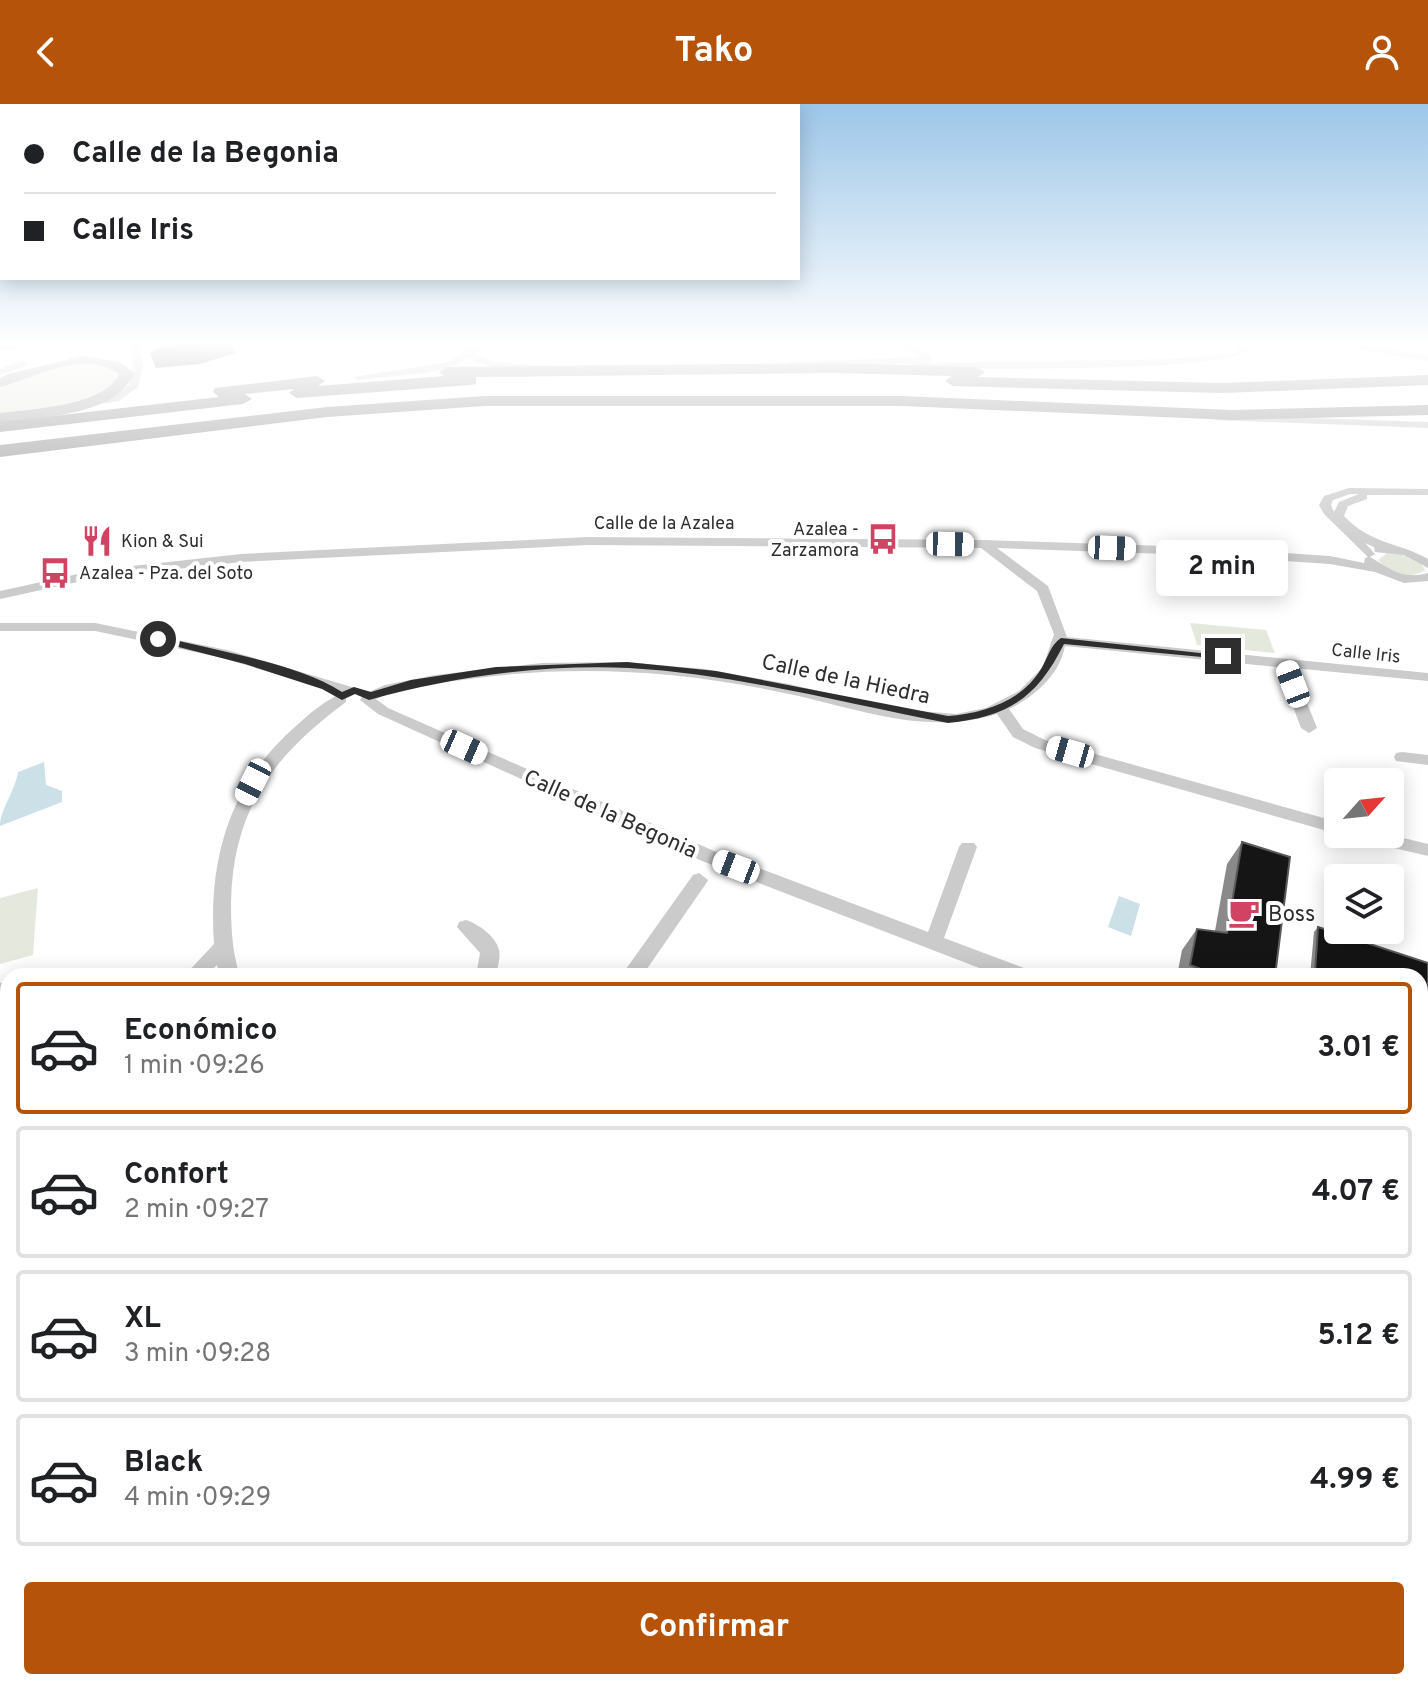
<!DOCTYPE html>
<html lang="es">
<meta charset="utf-8">
<style>
:root{--surface:#fff;--page:#f6f6f6;--text:#202124;--muted:#757577;--line:#e0e0e0;--accent:#b45309}
body{margin:0;font-family:Overpass,sans-serif;background:var(--page);color:var(--text);height:100vh;display:flex;flex-direction:column;font-size:30px;white-space:nowrap}
*{box-sizing:border-box;margin:0}
p{font-size:26px;color:var(--muted)}
.icon{flex:none;width:44px;height:44px;fill:none;stroke:currentColor;stroke-width:2;stroke-linecap:round;stroke-linejoin:round}
.map{position:relative;flex:1;overflow:hidden}
.panel{position:absolute;left:0px;top:864px;width:1428px;height:722px;display:flex;flex-direction:column;background:var(--surface);border-radius:24px 24px 0 0;box-shadow:0 4px 20px #0003}
.panel>*{flex:none}
.hud{position:absolute;left:0px;top:0px;width:800px;height:176px;box-shadow:0 4px 20px #0003;display:grid;align-content:center;height:176px;padding:0 24px;background:var(--surface)}
.needle{width:52px;rotate:63deg}
.controls{position:absolute;left:1324px;top:664px;display:grid;gap:16px}
.controls a{display:grid;place-items:center;width:80px;height:80px;border-radius:8px;background:var(--surface);box-shadow:0 4px 20px #0003;font-size:40px}
.end{position:absolute;width:36px;height:36px;margin:-18px;border:10px solid #2e2e2e;background:#fff;box-shadow:0 0 0 4px #fff}
.from{border-radius:50%}
.bubble{position:absolute;height:56px;border-radius:8px;background:var(--surface);box-shadow:0 4px 20px #0003;font-size:26px;font-weight:700;line-height:56px;text-align:center}
.car{position:absolute;width:24px;height:48px;margin:-24px -12px;border-radius:10px;box-shadow:0 0 6px 2px #0007;background:linear-gradient(#fff 24%,#345 0 40%,#fff 0 76%,#345 0 86%,#fff 0)}
.hud b{display:flex;align-items:center;gap:28px;height:76px;font-size:30px}
.hud b+b{border-top:2px solid var(--line)}
.hud i{width:20px;height:20px;background:var(--text)}
ul{padding:14px 0 0;list-style:none}
li{display:flex;align-items:center;gap:24px;height:132px;margin:0 16px 12px;padding:0 8px;border:4px solid var(--line);border-radius:8px}
li div{flex:1}
li b{display:block;font-size:30px}
li em{font-style:normal;font-weight:700}
li.selected{border-color:var(--accent)}
li>.icon{width:72px;height:72px;stroke-width:1.5}
.cta{display:flex;gap:16px;margin-top:auto;padding:16px 24px}
.cta a{flex:1;height:92px;border-radius:8px;background:var(--accent);color:#fff;font-size:32px;font-weight:700;line-height:92px;text-align:center}
header{display:flex;justify-content:space-between;align-items:center;height:104px;padding:0 24px;background:var(--accent);color:#fff;font-size:36px;font-weight:700}
.map>svg:first-child{display:block}
</style>
<header><svg class="icon" aria-label="back" viewBox="0 0 24 24"><path d="M15 5l-7 7 7 7"/></svg>Tako<svg class="icon" aria-label="person" viewBox="0 0 24 24"><circle cx="12" cy="8" r="4"/><path d="M4 21q1-7 8-7t8 7"/></svg></header>
<div class="map">
<svg width="1428" height="1585" viewBox="0 0 1428 1585">
<rect width="100%" height="100%" fill="#fff"/>
<path fill="#e5e9dd" d="M74,260C92,260 106,261 121,271L120,278C83,301 43,305 0,309V284C23,269 48,265 74,260Z
M1387,449C1401,450 1419,452 1425,466C1410,477 1389,468 1378,456Z
M1190,519L1266,526L1275,549L1197,541Z
M38,784L33,851L0,860V794Z"/>
<path fill="#cbe0e7" d="M44,658L46,681L62,687V698L0,722C0,706 15,687 18,668Z
M1119,792L1140,800L1131,832L1108,823Z"/>
<g fill="none" stroke-linecap="round" stroke-linejoin="round">
<path fill="#cbcbcb" fill-rule="evenodd" d="M131,239H139L143,262L138,283L119,297L75,304V300L113,293L130,280L133,262Z
M254,239C245,248 223,248 212,243Z
M478,239H489L474,250L492,257L549,264L544,267L491,263L468,254C443,273 389,271 358,276L353,273L448,258Z
M893,239H905L930,250L932,256L927,259L789,264L784,261L789,258L923,253Z
M1237,239H1246L1249,246C1221,269 966,264 913,265L908,262L913,259L1172,255L1234,249L1240,245Z
M1320,239H1345L1428,251V257Z
M24,257L27,262L0,271V265Z
M1219,311L1428,318V324L1215,316V312Z
M1349,384L1428,385V391H1367V395L1348,402L1344,412C1372,441 1396,437 1428,455V464L1404,451L1375,448L1374,443L1365,439L1375,450L1370,453C1391,465 1402,476 1428,469V477L1404,479L1375,468L1330,460L1194,451L997,444L1048,482L1067,533L1428,569V577L1293,564L1317,624L1309,629L1301,624L1278,563L1065,542C1060,571 1034,593 1009,605L1023,625L1045,636L1338,718V730L1035,644L1013,633L997,610C926,632 859,605 789,590C683,567 578,560 470,575C438,579 406,581 376,595L388,604L714,747L928,828L959,743L962,739H974L977,743L944,834L1029,866L1032,872H1000L702,757L378,610L360,596L364,590L385,581L435,571L542,559L624,558L705,565L789,580L896,605L956,610L986,604L1019,587L1043,563L1054,530L1037,487L981,444L587,441L241,458L96,474L0,495V487L96,466L241,450L587,433L984,436L1194,443L1330,452L1364,459L1365,454L1368,453L1324,410L1319,401L1324,392ZM1350,390H1359L1339,398L1334,408L1331,401L1333,396Z
M0,519H95L227,546L355,584L357,587L350,592L219,553L95,527H0Z
M341,590L346,592V598C273,652 233,705 231,798C231,823 232,848 240,872H220L217,861L206,872H184L214,840C208,755 230,679 296,622C308,611 325,596 341,590Z
M1402,648L1428,651V661L1396,657L1394,653L1396,649Z
M1352,730H1387L1428,740V752L1360,736Z
M699,769L708,776L705,781L642,872H621L693,771Z
M466,816C478,820 496,832 499,846C501,853 497,865 496,872H476L480,849L457,823L459,818Z
M8,877V893L0,895V879Z
M1420,1010L1428,1013V1033L1420,1030Z
M0,1500L8,1503V1556L0,1553Z
M8,1567V1578H35L38,1585H6L3,1578Z
M458,1578H490L488,1585H456Z
M1330,1578H1371L1374,1585H1333Z
M1378,1578H1410V1585H1378Z"/>
<path fill="#a6a6a6" fill-rule="evenodd" d="M36,239L0,248V240Z
M83,252L120,258L134,269C116,313 41,312 0,319V309C31,305 105,302 119,270C83,245 37,273 0,283V274L8,270Z"/>
<path fill="#959595" fill-rule="evenodd" d="M834,259L977,263L985,268L978,273L1222,279L1428,271V281L1222,289L953,282L945,277L952,272L834,269L476,273V280L470,281L297,294L289,289L294,285L245,290L252,295L243,300L0,328V318L219,293L213,288L215,284L317,272L325,277L318,282L444,272L439,268L447,263Z
M484,292H903L1232,306L1428,301V311L1232,316L903,302H484L327,313L0,353V341L327,303Z"/>
</g>
<path fill="#8a8a8a" d="M1242,738L1275,872H1177L1182,846L1197,825L1215,827L1227,760Z
M1318,823L1428,859V905H1420V872H1310L1314,828Z"/>
<path fill="#5b5b5b" d="M217,239H231L235,249L200,260L156,264L150,250Z"/>
<path fill="#151515" stroke="#5b5b5b" stroke-width="2" d="M167,239H217L195,246L150,250Z
M1242,738L1290,753L1275,872H1219L1190,861L1197,825L1227,829Z
M1318,823L1428,859V900L1420,901V872H1327L1315,868Z"/>
<linearGradient id="sky" x2="0" y2="1"><stop stop-color="#9cc6e8"/><stop offset="0.52" stop-color="#fff"/><stop offset="1" stop-color="#fff" stop-opacity="0"/></linearGradient>
<rect width="1428" height="461" fill="url(#sky)"/>
<path fill="#2e2e2e" d="M158,532C212,546 297,559 342,588L354,583L371,588L411,576L496,563L627,558L716,567L948,612C983,609 1021,598 1041,565C1047,555 1051,540 1061,534L1228,552L1223,555L1064,540C1037,594 1008,613 948,619C843,599 736,570 629,564C542,560 452,573 369,596L355,590L342,596L322,585L245,560L155,537Z"/>
<defs>
<symbol id="bus-bare" viewBox="-9 -9 18 18"><path d="M-5-6H5V4H4V6H2V4H-2V6H-4V4H-5ZM-3.5-4V0h7V-4ZM-3.5 1.2v1.5H-2V1.2ZM2 1.2v1.5H3.5V1.2Z" fill="#d14362" stroke="#fff" stroke-width="2.5" paint-order="stroke"/></symbol>
<symbol id="restaurant-bare" viewBox="-9 -9 18 18"><path d="M-5-6h1v4h1v-4h1v4h1v-4h1v5L-1.5 .5V6h-2V.5L-5-1ZM5-6V6H3V1.5H1.5Q1.5-4 5-6Z" fill="#d14362" stroke="#fff" stroke-width="2.5" paint-order="stroke"/></symbol>
<symbol id="cafe-bare" viewBox="-9 -9 18 18"><path d="M-5.5-4.5H6V0H3Q3 3.5 0 3.5H-2.5Q-5.5 3.5-5.5 0ZM3-3.2v2h1.7v-2ZM-6 4.5H4V6H-6Z" fill="#d14362" stroke="#fff" stroke-width="2.5" paint-order="stroke"/></symbol>
</defs>
<g fill-rule="evenodd">
<use href="#bus-bare" x="861" y="413" width="44" height="44"/>
<use href="#restaurant-bare" x="75" y="415" width="44" height="44"/>
<use href="#bus-bare" x="33" y="447" width="44" height="44"/>
<use href="#cafe-bare" x="1222" y="787" width="44" height="44"/>
</g>
<g text-anchor="middle" stroke-width="8" stroke-linejoin="round" paint-order="stroke">
<g font-size="18" fill="#2e2e2e" stroke="#fff">
<text x="664" y="425">Calle de la Azalea</text>
<text transform="translate(1366 549) rotate(6)" y="6">Calle Iris</text>
</g>
<g font-size="18" fill="#2e2e2e" stroke="#fff" text-anchor="start">
<text x="859" y="431" text-anchor="end">Azalea -<tspan x="859" dy="21">Zarzamora</tspan></text>
<text x="121" y="443">Kion &amp; Sui</text>
<text x="79" y="475">Azalea - Pza. del Soto</text>
</g>
<g font-size="22" fill="#2e2e2e" stroke="#fff">
<text transform="translate(846 574) rotate(12)" y="8">Calle de la Hiedra</text>
<text transform="translate(611 709) rotate(24)" y="8">Calle de la Begonia</text>
</g>
<g font-size="22" fill="#2e2e2e" stroke="#fff" text-anchor="start">
<text x="1268" y="817">Boss</text>
</g>
</g>
</svg>
<div class="controls">
<a><svg class="needle" viewBox="-14 -14 28 28"><path d="M0-13l5 13h-10z" fill="#e53935"/><path d="M0 13l5-13h-10z" fill="#757577"/></svg></a>
<a><svg class="icon" aria-label="layers" viewBox="0 0 24 24"><path d="M12 4l9 5-9 5-9-5zM3 14l9 5 9-5"/></svg></a>
</div>
<i class="end from" style="left:158px;top:535px"></i>
<i class="end" style="left:1223px;top:552px"></i>
<div class="bubble" style="left:1156px;top:436px;width:132px">2 min</div>
<i class="car" style="left:950px;top:440px;rotate:91deg"></i>
<i class="car" style="left:1112px;top:444px;rotate:92deg"></i>
<i class="car" style="left:1293px;top:580px;rotate:339deg"></i>
<i class="car" style="left:464px;top:643px;rotate:114deg"></i>
<i class="car" style="left:1070px;top:648px;rotate:286deg"></i>
<i class="car" style="left:253px;top:678px;rotate:207deg"></i>
<i class="car" style="left:736px;top:763px;rotate:291deg"></i>
<div class="hud">
<b><i class="from"></i>Calle de la Begonia</b>
<b><i></i>Calle Iris</b>
</div>
<section class="panel">
<ul>
<li class="selected"><svg class="icon" aria-label="car" viewBox="0 0 24 24"><path d="M5 17H2v-5l4-1 3-4h7l3 4 3 1v5h-3M9 17h6M6 11h13"/><circle cx="7" cy="17" r="2"/><circle cx="17" cy="17" r="2"/></svg><div><b>Económico</b><p>1 min · 09:26</p></div><em>3.01 €</em></li>
<li><svg class="icon" aria-label="car" viewBox="0 0 24 24"><path d="M5 17H2v-5l4-1 3-4h7l3 4 3 1v5h-3M9 17h6M6 11h13"/><circle cx="7" cy="17" r="2"/><circle cx="17" cy="17" r="2"/></svg><div><b>Confort</b><p>2 min · 09:27</p></div><em>4.07 €</em></li>
<li><svg class="icon" aria-label="car" viewBox="0 0 24 24"><path d="M5 17H2v-5l4-1 3-4h7l3 4 3 1v5h-3M9 17h6M6 11h13"/><circle cx="7" cy="17" r="2"/><circle cx="17" cy="17" r="2"/></svg><div><b>XL</b><p>3 min · 09:28</p></div><em>5.12 €</em></li>
<li><svg class="icon" aria-label="car" viewBox="0 0 24 24"><path d="M5 17H2v-5l4-1 3-4h7l3 4 3 1v5h-3M9 17h6M6 11h13"/><circle cx="7" cy="17" r="2"/><circle cx="17" cy="17" r="2"/></svg><div><b>Black</b><p>4 min · 09:29</p></div><em>4.99 €</em></li>
</ul>
<div class="cta"><a>Confirmar</a></div>
</section>
</div>
